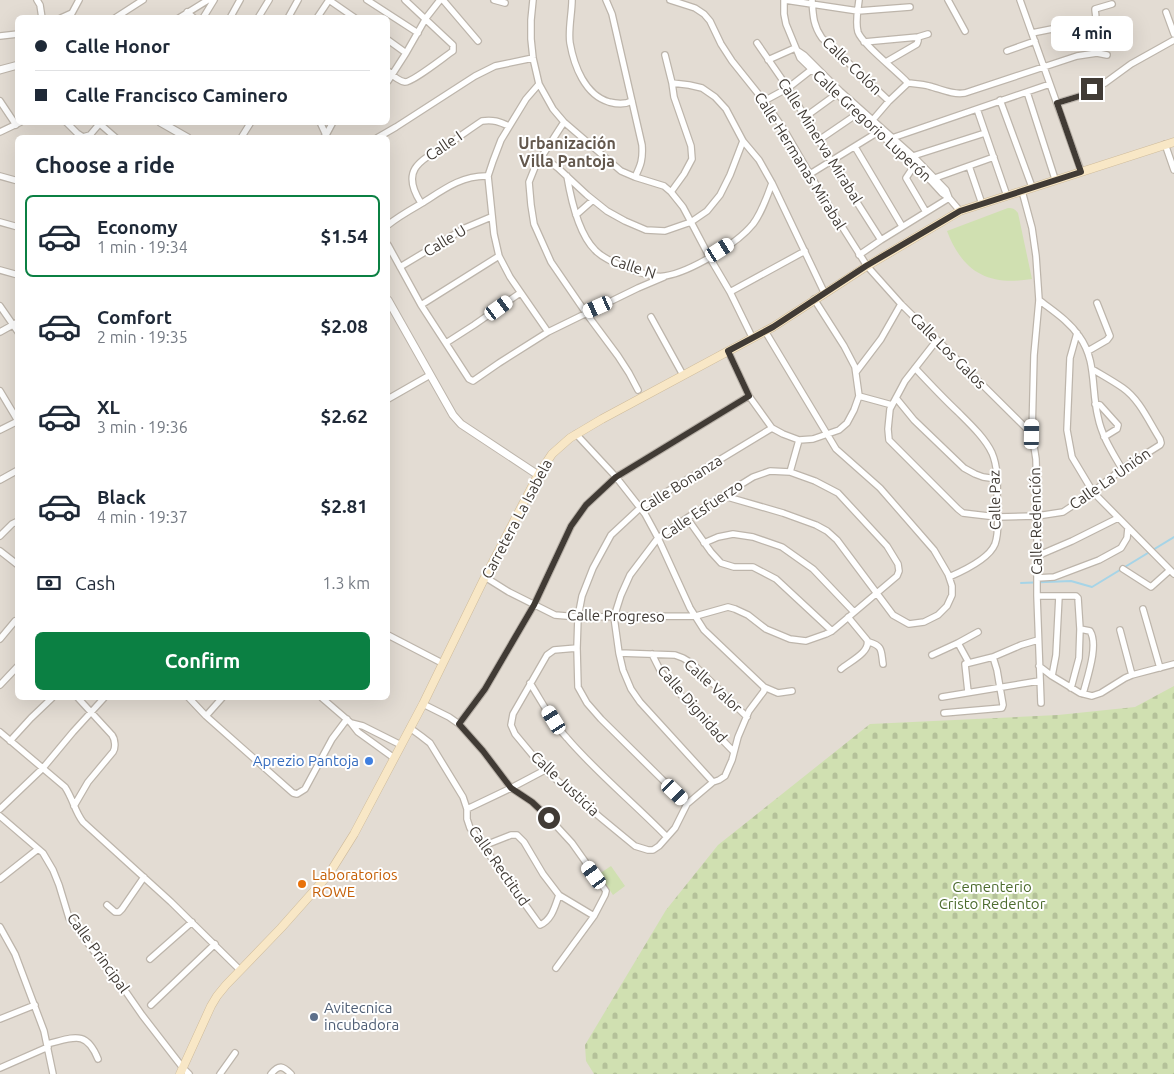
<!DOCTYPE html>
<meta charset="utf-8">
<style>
:root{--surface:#fff;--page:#f2f2f3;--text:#1f2937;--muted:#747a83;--line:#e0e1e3;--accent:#0b8043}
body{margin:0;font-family:Ubuntu,sans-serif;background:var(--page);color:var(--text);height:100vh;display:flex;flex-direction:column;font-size:19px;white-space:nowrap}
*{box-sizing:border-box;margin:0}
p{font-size:16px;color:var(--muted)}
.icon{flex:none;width:28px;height:28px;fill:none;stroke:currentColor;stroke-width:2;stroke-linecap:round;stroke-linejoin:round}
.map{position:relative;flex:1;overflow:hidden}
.sheet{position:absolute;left:15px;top:135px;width:375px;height:565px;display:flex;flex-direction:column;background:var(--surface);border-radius:8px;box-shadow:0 5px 20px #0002}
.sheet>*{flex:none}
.guide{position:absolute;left:15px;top:15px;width:375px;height:110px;border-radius:8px;box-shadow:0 5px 20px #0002;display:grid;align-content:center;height:110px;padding:0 20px;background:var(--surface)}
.end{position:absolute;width:22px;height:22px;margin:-11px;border:6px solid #413b35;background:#fff;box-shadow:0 0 0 2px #fff}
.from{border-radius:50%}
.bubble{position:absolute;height:35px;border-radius:8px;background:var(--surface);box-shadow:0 5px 20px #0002;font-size:16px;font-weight:700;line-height:35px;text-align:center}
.car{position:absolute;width:15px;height:30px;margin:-15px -8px;border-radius:6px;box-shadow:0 0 4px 1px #0007;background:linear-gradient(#fff 24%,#345 0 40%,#fff 0 76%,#345 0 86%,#fff 0)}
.guide b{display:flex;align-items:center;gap:18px;height:48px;font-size:19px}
.guide b+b{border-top:1px solid var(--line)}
.guide i{width:12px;height:12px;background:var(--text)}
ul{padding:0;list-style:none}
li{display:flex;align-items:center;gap:15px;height:82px;margin:0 10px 8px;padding:0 10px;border:2px solid transparent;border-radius:8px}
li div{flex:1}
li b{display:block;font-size:19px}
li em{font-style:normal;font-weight:700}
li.current{border-color:var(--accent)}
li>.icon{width:45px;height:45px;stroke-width:1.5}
h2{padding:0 20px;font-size:22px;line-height:60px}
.pay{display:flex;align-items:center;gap:12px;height:55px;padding:0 20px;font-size:19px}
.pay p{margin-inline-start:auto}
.primary-button{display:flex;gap:10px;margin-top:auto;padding:10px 20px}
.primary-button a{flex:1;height:58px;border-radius:8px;background:var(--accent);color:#fff;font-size:20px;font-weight:700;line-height:58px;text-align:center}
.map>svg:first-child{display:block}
</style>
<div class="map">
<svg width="1174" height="1074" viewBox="0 0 1174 1074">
<defs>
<pattern id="cemetery-stones" width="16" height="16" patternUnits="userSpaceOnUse" patternTransform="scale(1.25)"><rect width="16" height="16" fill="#d0e0b1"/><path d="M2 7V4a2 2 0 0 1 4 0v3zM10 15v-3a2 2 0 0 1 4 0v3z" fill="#b4c199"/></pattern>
</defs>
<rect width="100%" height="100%" fill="#f0ebe4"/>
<path fill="#e3dcd3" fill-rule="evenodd" d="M0,0H1174V1074H0ZM18,18H388V122H18ZM18,138H388V698H18Z"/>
<path fill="#d0e0b1" d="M1008,208C1013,208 1015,209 1018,213L1032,279C989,286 963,273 947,231Z
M611,866L625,886L613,895L599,874Z"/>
<path fill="url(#cemetery-stones)" d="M1174,686V1074H594L586,1061L585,1045L666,910L718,845L870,724L1058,715L1135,707Z"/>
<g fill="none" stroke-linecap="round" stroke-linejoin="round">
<path stroke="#a6d4e7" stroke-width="2" d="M1021,583L1071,581L1092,587L1174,537"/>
<defs>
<path id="minor" d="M37,0L40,5L42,18
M329,0L355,18
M367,0L418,33
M443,0L478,41
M494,0L505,3
M533,0L531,20V39L533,58L539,84L553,109L564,122L621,171L635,177L664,186L671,192L683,207L691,222L710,258L730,292L752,337
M572,0C572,13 568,30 570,43C574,66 585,95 609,102C617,104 624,105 632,101
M606,0L612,14L642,145C643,159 641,165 635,177
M670,0L695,8L704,14L710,21L721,44L732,61L764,101L783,128L822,195L867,266L901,304L1032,434
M784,0V14L786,24L800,58L837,94L931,181L942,193L949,198
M785,0L858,11L910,7
M812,0C813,15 813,25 822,38L889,101
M859,0C858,10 855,22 858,32C862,44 897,71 908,83
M948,0L965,31
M1020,0L1081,171
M187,12L194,18
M1166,12L1174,34
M61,18L72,13L79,0
M115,18L143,0
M179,18L208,0
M203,18L214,0
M230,18L240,0
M258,18L269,0
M288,18L298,0
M317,18L329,0
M1032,33L1092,21C1098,18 1095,14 1095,9L1112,4
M0,36L18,34
M388,40L406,53
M864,42L918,37L928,34
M757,43L788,88L837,171L881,240
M798,51L804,55L840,91L913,156L946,190L949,198L960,211
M1007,51L1035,41
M665,55L672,83L674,97L691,146L692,159L684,174L671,192
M768,60L795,48
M886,62L917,44L918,41V37
M388,71C392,75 399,81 405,82C413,82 444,57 453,51V45L405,0
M388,81L406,53L426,18L440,0
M672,83L689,85L702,88L715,97L726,109L743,141L759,160L772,183L824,292
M908,83C915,84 922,84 929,86C941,89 952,95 965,93L1077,56L1097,53L1107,55
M539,84L526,99L501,140L493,161L488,176L494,234L499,256L510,277L548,332
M1027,92L1055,179
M1000,100L1032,187
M0,101L16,125
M764,101L788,88L811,70
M1057,103L1080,96L1105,83L1131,64L1174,40
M977,109L1007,196
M805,117L838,93
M66,122L77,133L83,137L90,135L101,122
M320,122L326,135
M564,122L535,167L529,182L531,205L534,224L551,262L586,313L618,356L629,373L638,390
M871,122L889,101L908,83
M100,124L116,138
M0,132L21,122
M241,138L251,122
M323,138L326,135L333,122
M377,138L396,127L475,76L495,66L533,58
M892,138L1050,84
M819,140L860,112
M1165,144L1174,170
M855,147L902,226
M542,156L558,168L587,195L607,211L625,221L646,230L665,231L691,222L707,211L720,195L730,175L743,141
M913,156L985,133
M914,166L906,178L926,212
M969,166L982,204
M810,174L878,132
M0,176L18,181
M567,176C571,200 578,233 595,250C606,262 650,279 665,276C690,272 737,244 753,224C762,212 767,197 772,183
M935,178L994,157
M1022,191L1032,228L1036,256L1039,300L1034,355L1032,434L1036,459L1037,498V596L1041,703
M421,203C400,170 419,161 447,145C459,137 470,129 482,121C493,119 500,122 509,126
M576,215L593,200
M0,222L18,227
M388,225C399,216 412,209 424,202C444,189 463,175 488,176
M388,245L421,305L469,379L473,381L499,363L548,332L638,288L664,277
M859,255L881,240L949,198
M400,267L465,228L491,217
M0,270L18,275
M730,292L805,251
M1039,300C1053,311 1069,321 1079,336C1097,360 1091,390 1098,417C1102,437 1113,453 1122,469
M421,305L499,256
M0,306L18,332
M651,317L683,375
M0,332L18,322
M1077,333L1070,358L1067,430L1072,457L1093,492L1174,574
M937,340L905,381L890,409L888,429L889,440L958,509L963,513L971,514L997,517L1037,516L1063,512L1093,492L1122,469L1160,445L1161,443L1160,439C1149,422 1140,400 1123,388C1113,381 1102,375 1092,369
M446,343L474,325L520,293
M728,351L749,396L772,428L783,434L799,440L813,439L839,430L847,423L854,410L859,396L855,367L844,346L814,299
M1088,351L1107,340L1110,336L1097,303
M915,368C929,383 943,398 958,412C970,424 985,438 992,453C999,469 997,489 997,506C998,518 999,533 995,544C989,559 963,571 949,577
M856,372L881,339L901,304
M0,391L18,421
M859,396L892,405
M896,398L914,420L964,468L975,474L983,477L997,479
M388,399L430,375
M1095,404L1100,405L1118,425L1117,429L1104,437
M0,430L18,421
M576,434L616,477L645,514L658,538L690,608L704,630L764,687L778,693L792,691
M790,472L799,440
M0,480L18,470
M724,496L783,513L816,525L827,531L837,540L893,615L909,624L924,622L938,615L947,606L952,595V586L948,574L934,550L880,488L836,449L765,331
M687,518L711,552L721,563L734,567H753L776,579L832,631
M0,536L12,524L18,521
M704,543L718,537L733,534L753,537L782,547L813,569L854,612
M0,551L18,565
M1037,556L1072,541L1118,518
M1123,569L1151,587L1170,570
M485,577L509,592L555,615L578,617L696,616L728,607L735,609L748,615L766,629L790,639L806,641L826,634L832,631L897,576L899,571L898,564L887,546L838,493L815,481L790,472L770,471L753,477L687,518L658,538L630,575L621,595L614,617L619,653L623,670L631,689L640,702L713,782
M1037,578L1054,577L1099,560L1121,548L1127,538L1128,528
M1037,596H1076L1078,598L1080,629L1079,658L1071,688
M1143,609L1160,668
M1080,629L1090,631C1099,645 1087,678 1083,694
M1120,630L1132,675
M388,635L442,663
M0,639L15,621
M869,642C883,646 881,651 883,664
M958,643L969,663
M577,648L554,650L547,655L513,714L511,725L515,734L545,770L601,818L635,846L648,850H653L659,846L675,828L687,804L713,782L719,780L725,776L732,760L738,737L749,711L764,691V687
M619,653L675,655L683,658L693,664L747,717
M652,654L661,672L700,717L734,752
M932,655L958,643L978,632
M1039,666L1052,676L1080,693L1092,696L1101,693L1125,678L1132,675L1174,664
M841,669C849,662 871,652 867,640L848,617
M1052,676L1056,655L1059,596
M530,683C542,702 552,722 567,738C597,773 634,803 666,836
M0,685L18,666
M968,692L965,664L993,657L1021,645L1038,640
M942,697L1039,681
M189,698L206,716L293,793L297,794L305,789L332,739L347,719
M322,698L351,723L358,732L394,758
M423,704L449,717L459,724L483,751L511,788L532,802L549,818L572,843L606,891L605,895L594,916L556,968
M944,713L1002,708L1003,705L997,670L993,657
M206,716L222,698
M351,723L363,726L401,745
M459,724L485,689L534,605L571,526L586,505L616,477L749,396
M410,728L421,736L430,743L463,797L467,809V819L470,828L540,925C552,920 555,906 559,895
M0,732L65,787C73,799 75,812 83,822L171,902L240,970
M10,741L31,718L52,698
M687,804L601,719L587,703L578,687L577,648L578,617L582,596L593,568L611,535L640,508L772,428
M74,806L88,782L113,752C116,748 115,739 112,735L78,698
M0,809L43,768L73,732L104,698
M467,809L511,788L545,770
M0,816L43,853L53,870L59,885L69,918L93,950L117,979L142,1015L183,1068L189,1074
M483,846L511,835H517L524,842L543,874L559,895L594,916
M0,879L38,849
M107,905L115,912H119L122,909L144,877
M0,927L15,954L44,1031L53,1074
M150,959L192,922
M151,1005L215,944
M0,1019L35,1005
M47,1044C73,1038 86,1029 98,1059
M0,1068L48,1047
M220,1074L235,1053
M271,1074C279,1064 283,1066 291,1074"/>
<path id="tertiary" d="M0,70L18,65
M160,122L188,138
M388,300L453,415L461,424L538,475"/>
<path id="secondary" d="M180,1074L211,1006L217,996L226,985L281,928L329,874L354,834L423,704L485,577L538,475L552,454L570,438L602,419L773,327L867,266L960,211L1174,142"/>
</defs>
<use href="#minor" stroke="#bdb5ab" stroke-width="8"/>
<use href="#tertiary" stroke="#bdb5ab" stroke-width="9"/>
<use href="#secondary" stroke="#cebb9b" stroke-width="9"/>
<use href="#minor" stroke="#fff" stroke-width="5.5"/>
<use href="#tertiary" stroke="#fff" stroke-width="7"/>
<use href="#secondary" stroke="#f8e7c6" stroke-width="8"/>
</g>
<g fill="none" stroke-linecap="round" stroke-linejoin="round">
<path stroke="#413b35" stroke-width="6" d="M549,818L532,802L511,788L483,751L459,724L485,689L534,605L571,526L586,505L616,477L749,396L728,351L773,327L866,266L960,211L1081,172L1057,103L1080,96L1092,89"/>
</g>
<circle fill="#3f7fe0" stroke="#fff" stroke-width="2" cx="369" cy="761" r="5"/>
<circle fill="#e8710a" stroke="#fff" stroke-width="2" cx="302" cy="884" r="5"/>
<circle fill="#5c6f8a" stroke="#fff" stroke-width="2" cx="314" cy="1017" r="5"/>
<g text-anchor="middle" stroke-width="4" stroke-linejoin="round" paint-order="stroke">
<g font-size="15" fill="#413b35" stroke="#fff">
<text transform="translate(852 66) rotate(44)" y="5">Calle Colón</text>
<text transform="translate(872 126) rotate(43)" y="5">Calle Gregorio Luperón</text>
<text transform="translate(820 141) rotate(58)" y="5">Calle Minerva Mirabal</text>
<text transform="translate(444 146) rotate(-34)" y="5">Calle I</text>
<text transform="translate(800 161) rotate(58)" y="5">Calle Hermanas Mirabal</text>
<text transform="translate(445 241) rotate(-31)" y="5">Calle U</text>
<text transform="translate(633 267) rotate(18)" y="5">Calle N</text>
<text transform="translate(948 351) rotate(45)" y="5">Calle Los Galos</text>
<text transform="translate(1110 479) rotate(-35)" y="5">Calle La Unión</text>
<text transform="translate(681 484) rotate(-32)" y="5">Calle Bonanza</text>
<text transform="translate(995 500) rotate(-91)" y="5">Calle Paz</text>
<text transform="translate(702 510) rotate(-34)" y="5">Calle Esfuerzo</text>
<text transform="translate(517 519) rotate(-62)" y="5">Carretera La Isabela</text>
<text transform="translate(1036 521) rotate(-91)" y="5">Calle Redención</text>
<text transform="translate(616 616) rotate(1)" y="5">Calle Progreso</text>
<text transform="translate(713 686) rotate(42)" y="5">Calle Valor</text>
<text transform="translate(692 704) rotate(49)" y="5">Calle Dignidad</text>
<text transform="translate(565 784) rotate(43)" y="5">Calle Justicia</text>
<text transform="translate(499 866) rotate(55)" y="5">Calle Rectitud</text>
<text transform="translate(98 953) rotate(54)" y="5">Calle Principal</text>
</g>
<g font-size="15" fill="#366cbe" stroke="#fff" text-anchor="end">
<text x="359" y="766">Aprezio Pantoja</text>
</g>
<g font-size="15" fill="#c56008" stroke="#fff" text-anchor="start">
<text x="312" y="880">Laboratorios<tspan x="312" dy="17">ROWE</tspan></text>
</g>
<g font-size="15" fill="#4d6c2f" stroke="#fff">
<text x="992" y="892">Cementerio<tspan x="992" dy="17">Cristo Redentor</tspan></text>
</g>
<g font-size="15" fill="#4e5e75" stroke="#fff" text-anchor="start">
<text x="324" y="1013">Avitecnica<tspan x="324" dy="17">incubadora</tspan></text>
</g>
<g font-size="16" font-weight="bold" fill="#63584d" stroke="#fff">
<text x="567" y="149">Urbanización<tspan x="567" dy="18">Villa Pantoja</tspan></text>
</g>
</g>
</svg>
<i class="end from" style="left:549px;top:818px"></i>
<i class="end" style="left:1092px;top:89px"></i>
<div class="bubble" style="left:1051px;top:16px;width:82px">4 min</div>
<i class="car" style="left:720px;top:250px;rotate:58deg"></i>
<i class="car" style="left:598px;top:307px;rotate:246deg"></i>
<i class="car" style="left:499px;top:308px;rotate:54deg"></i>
<i class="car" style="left:1032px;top:434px;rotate:1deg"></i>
<i class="car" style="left:554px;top:720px;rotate:328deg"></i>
<i class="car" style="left:675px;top:792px;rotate:134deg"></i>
<i class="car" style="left:594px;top:875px;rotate:324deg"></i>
<div class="guide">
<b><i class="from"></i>Calle Honor</b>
<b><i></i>Calle Francisco Caminero</b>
</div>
<section class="sheet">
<h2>Choose a ride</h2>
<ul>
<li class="current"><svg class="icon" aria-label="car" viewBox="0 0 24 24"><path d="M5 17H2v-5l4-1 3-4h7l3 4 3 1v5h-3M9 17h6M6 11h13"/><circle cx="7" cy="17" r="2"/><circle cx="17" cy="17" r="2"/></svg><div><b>Economy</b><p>1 min · 19:34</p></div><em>$1.54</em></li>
<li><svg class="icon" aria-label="car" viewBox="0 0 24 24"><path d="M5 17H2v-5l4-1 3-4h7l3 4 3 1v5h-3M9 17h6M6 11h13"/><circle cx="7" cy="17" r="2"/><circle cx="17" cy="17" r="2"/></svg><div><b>Comfort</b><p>2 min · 19:35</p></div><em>$2.08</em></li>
<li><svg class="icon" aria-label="car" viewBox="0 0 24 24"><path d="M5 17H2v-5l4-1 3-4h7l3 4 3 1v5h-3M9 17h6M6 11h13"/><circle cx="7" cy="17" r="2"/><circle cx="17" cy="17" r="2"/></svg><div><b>XL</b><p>3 min · 19:36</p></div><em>$2.62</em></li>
<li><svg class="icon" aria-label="car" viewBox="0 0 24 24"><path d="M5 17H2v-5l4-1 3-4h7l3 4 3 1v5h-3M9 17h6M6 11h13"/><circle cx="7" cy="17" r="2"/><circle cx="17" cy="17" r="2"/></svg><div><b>Black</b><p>4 min · 19:37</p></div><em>$2.81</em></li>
</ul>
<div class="pay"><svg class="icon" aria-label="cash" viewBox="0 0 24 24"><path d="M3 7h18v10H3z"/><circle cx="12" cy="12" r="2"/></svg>Cash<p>1.3 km</p></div>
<div class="primary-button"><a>Confirm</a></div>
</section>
</div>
